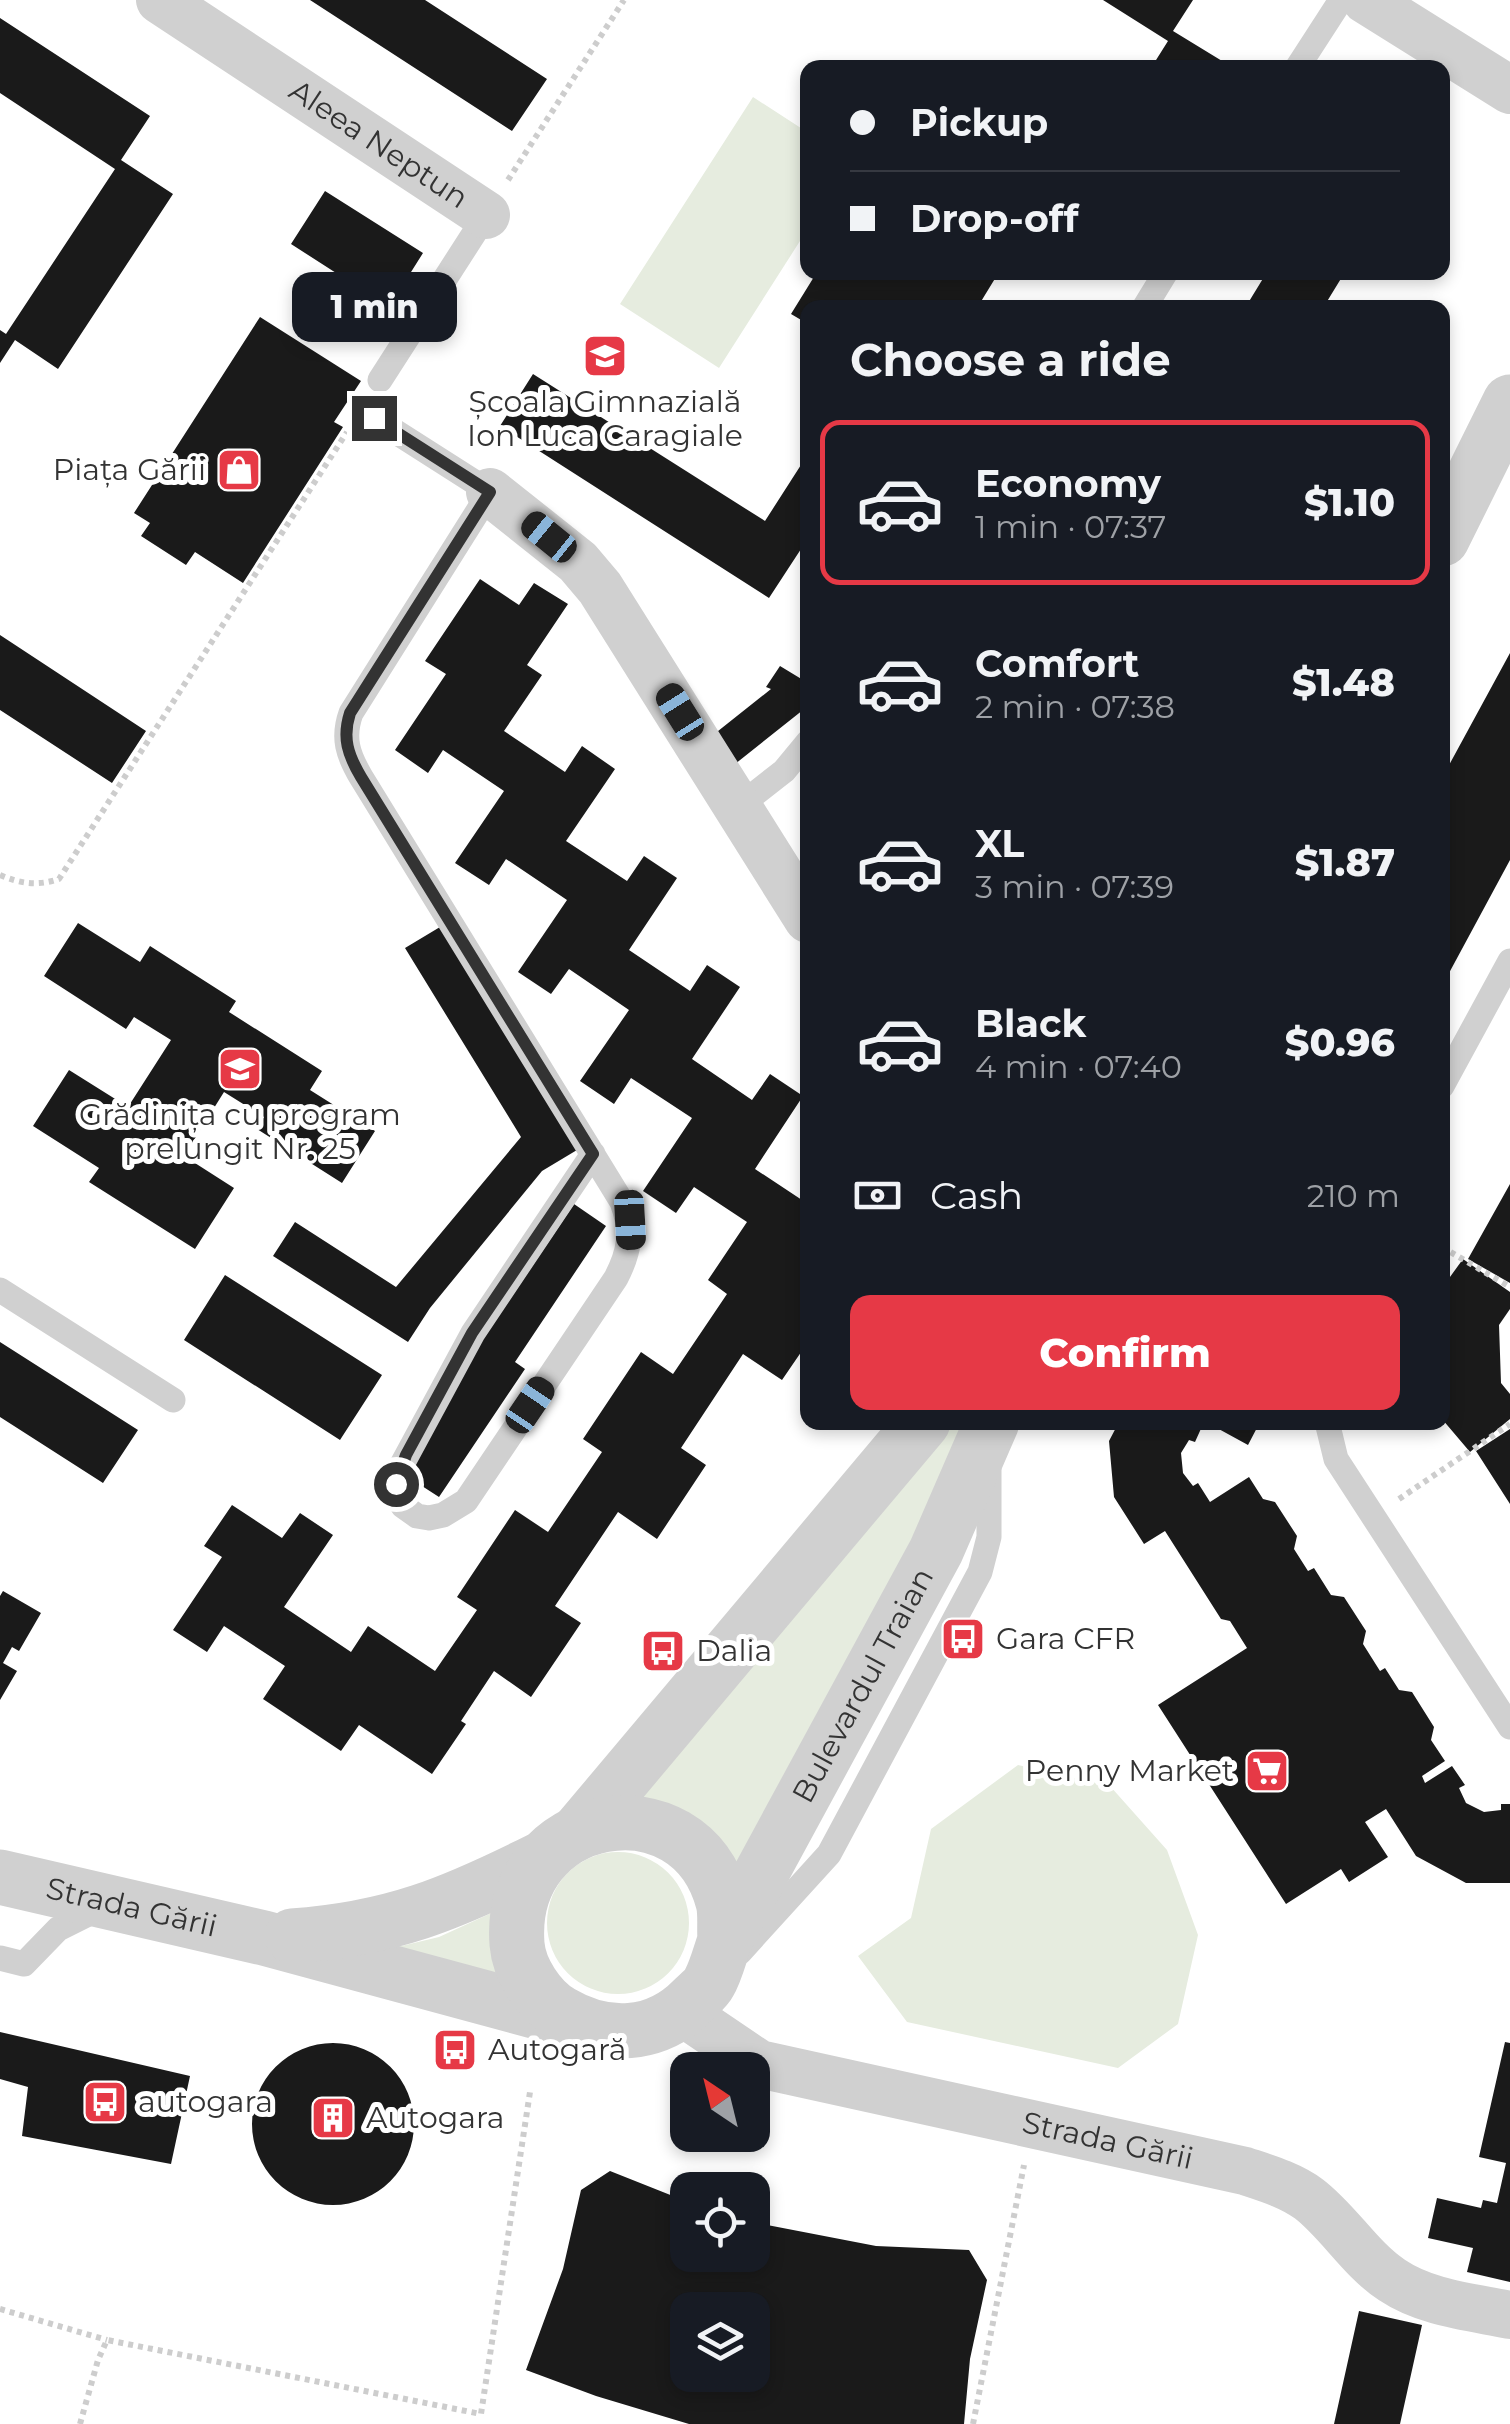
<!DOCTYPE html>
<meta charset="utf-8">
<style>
:root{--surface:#171b24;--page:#20242c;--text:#f1f3f6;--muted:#9ea1a6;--line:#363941;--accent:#e63946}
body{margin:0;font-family:Montserrat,sans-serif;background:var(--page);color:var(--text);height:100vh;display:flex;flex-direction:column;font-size:38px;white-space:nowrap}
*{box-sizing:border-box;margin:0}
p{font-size:32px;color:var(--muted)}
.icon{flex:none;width:55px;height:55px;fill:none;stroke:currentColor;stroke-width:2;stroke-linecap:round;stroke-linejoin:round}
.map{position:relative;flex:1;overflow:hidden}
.details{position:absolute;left:800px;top:300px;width:650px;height:1130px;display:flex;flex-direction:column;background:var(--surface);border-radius:20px;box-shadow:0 5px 15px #0003}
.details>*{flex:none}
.hud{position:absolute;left:800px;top:60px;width:650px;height:220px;border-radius:20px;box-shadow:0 5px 15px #0003;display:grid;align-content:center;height:220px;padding:0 50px;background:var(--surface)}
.needle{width:65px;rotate:325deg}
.tools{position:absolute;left:670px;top:2052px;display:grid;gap:20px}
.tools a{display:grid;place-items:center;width:100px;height:100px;border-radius:20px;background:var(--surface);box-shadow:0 5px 15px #0003;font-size:50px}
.end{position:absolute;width:45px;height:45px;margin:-22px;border:12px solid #333;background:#fff;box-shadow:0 0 0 5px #fff}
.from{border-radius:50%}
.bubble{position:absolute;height:70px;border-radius:20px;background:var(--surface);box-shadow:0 5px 15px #0003;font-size:32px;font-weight:800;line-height:70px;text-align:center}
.car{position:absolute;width:30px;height:60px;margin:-30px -15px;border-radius:12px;box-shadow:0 0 8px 2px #0007;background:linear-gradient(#222 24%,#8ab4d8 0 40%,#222 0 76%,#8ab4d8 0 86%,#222 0)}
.hud b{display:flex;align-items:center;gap:35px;height:95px;font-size:38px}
.hud b+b{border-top:2px solid var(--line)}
.hud i{width:25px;height:25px;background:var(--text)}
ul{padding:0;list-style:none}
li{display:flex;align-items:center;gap:30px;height:165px;margin:0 20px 15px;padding:0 30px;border:5px solid transparent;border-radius:20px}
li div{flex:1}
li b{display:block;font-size:38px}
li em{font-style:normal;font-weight:800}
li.active{border-color:var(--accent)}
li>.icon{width:90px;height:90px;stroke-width:1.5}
h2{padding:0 50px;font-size:45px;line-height:120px}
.pay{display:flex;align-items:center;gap:25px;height:110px;padding:0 50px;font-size:38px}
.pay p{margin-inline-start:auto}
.action{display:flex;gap:20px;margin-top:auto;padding:20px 50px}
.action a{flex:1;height:115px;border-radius:20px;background:var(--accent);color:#fff;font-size:40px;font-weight:800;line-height:115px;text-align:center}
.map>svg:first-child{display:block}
</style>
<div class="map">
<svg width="1510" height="2424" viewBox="0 0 1510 2424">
<rect width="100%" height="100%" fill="#fff"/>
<path fill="#e6ecdf" d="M753,97L807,132V230L719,368L620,304Z
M948,1423H979L733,1875L627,1797Z
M1018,1765L1110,1786L1167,1850L1198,1935L1178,2024L1118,2068L907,2022L858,1956L911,1918L931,1829Z
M547 1923a71 71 0 1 1 142 0a71 71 0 1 1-142 0Z
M498,1910L517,1987L397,1947L439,1937Z"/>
<path fill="#1a1a1a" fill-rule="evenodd" d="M310,0H425L547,79L512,131Z
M1103,0H1193L1173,31L1227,64L1225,68H1151L1168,41Z
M0,18L150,116L121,160L173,194L58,369L15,340L0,363V330L6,334L115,169L0,93Z
M325,191L423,253L389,307L291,244Z
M817,272H919L925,276L927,272H999L977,308H808V324L791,314Z
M1267,272H1345L1323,308H1245Z
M260,317L361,381L334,422L343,427L243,583L195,552L186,565L141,536L150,523L134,513Z
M533,374L765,521L808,454V554L801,549L769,598L500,426Z
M480,579L519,605L534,583L568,604L527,665L542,675L504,731L565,772L582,746L615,769L566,841L627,881L644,856L677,878L629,950L690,991L707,965L740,987L692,1059L752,1100L770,1074L803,1096L755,1169L808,1204V1342L782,1380L743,1354L681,1448L706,1465L657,1539L618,1512L555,1606L581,1623L531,1697L494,1671L461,1721L466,1724L432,1774L359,1725L341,1751L263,1699L285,1666L224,1626L207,1652L173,1630L222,1557L204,1546L232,1505L282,1538L300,1513L333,1535L284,1607L351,1652L368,1626L435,1671L477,1610L457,1597L515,1510L548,1532L602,1452L583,1439L641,1352L673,1374L727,1294L708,1280L747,1222L694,1187L676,1213L643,1191L692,1118L631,1078L614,1104L580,1081L629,1010L569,969L551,994L518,972L567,900L506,859L489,885L455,863L504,791L443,750L428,773L395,750L446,674L425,661Z
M0,635L146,731L112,783L0,710Z
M1510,653V860L1442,986V778Z
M780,666L808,683V706L725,772L703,743L771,689L766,687Z
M78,923L140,962L150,946L236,1001L229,1012L322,1071L310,1090L375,1131L342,1183L257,1129L264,1117L224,1092L184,1156L234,1188L195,1249L89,1182L99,1168L33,1126L69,1070L128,1107L171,1040L134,1017L126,1029L44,976Z
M440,927L577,1150L542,1171L430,1308L408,1342L273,1256L295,1222L396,1287L521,1137L405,948Z
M1510,1184V1283L1468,1259Z
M574,1204L606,1226L515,1362L525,1369L439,1497L408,1477L483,1339Z
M1463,1259L1510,1292V1309L1499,1325L1501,1383L1510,1394V1419L1470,1452L1442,1419V1288Z
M225,1275L382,1375L340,1440L184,1340Z
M0,1342L138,1430L103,1483L0,1417Z
M1119,1422H1204L1195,1442L1189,1440L1181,1453L1183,1473L1193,1486L1198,1483L1210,1502L1249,1477L1263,1499L1275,1502L1297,1536L1294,1549L1308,1571L1314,1568L1331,1595L1344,1597L1366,1631L1363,1644L1380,1671L1385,1668L1399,1690L1412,1692L1434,1727L1431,1740L1445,1761L1422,1776L1425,1783L1452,1766L1465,1785L1459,1788L1466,1803L1484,1812L1501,1810V1804H1510V1883H1466L1416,1856L1386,1809L1365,1822L1388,1857L1349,1882L1341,1869L1286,1904L1158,1705L1247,1648L1230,1621L1221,1619L1165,1531L1144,1544L1114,1497L1109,1441Z
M1206,1422H1260L1248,1445Z
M1510,1429V1504L1476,1451Z
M3,1591L41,1613L19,1651L12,1647L3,1663L17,1671L0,1700V1596Z
M0,2032L190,2076L171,2164L22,2136L28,2087L0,2079Z
M1505,2042L1510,2043V2282L1467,2272L1473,2248L1428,2238L1437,2198L1481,2208L1483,2200L1497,2203L1506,2163L1479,2157Z
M252 2124a81 81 0 1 1 162 0a81 81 0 1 1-162 0Z
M610,2171L688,2202V2255H752V2222L876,2246L969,2250L987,2280L970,2359L964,2424H689L596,2396L526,2370L563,2269L581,2190ZM688,2310H752V2375H688Z
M1359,2311L1422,2325L1400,2424H1334Z"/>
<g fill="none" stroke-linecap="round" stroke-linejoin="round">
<path stroke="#cdcdcd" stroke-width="6" stroke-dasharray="5 5" stroke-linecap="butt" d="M508,180L624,0
M0,875C21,884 38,886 59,879L347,432
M1442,1247L1510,1287
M1399,1499L1510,1424
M0,2309L107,2340
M80,2424L98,2360L107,2340L481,2414L530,2092
M973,2424L1024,2165"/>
<path stroke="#d0d0d0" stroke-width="25" d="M1297,68L1341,0
M1144,308L1166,272
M380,380L486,215
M374,418L490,492L351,713C342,738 348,755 361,777L622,1202C633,1231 630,1251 616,1278L466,1501L443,1515L429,1518L417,1516L403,1506L396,1496L399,1470L473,1333L593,1154
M738,807L784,771L808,742
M1442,1086L1510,961
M0,1290L173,1400
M1327,1422L1336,1459L1510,1727
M740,1952L829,1854L980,1572L989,1537V1466
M0,1958L24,1964L58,1929L102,1907"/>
<g stroke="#d0d0d0" stroke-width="48">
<path id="s1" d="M160,0L486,215"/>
<path d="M1366,0L1510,90"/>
<path d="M490,492L578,562L600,588L808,919"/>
<path id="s2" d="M682,2012L759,2064L1245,2171C1266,2178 1290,2185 1309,2199C1339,2222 1360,2259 1392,2280C1426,2303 1471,2307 1510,2315"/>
</g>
<g stroke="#d0d0d0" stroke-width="55">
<path d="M1442,539L1510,402"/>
<path d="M580,1830L923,1422"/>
<path id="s3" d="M0,1877L264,1938L567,2020"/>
<path d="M292,1936C391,1929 451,1904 539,1860"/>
<path id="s4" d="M725,1940C724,1928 726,1913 723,1902C690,1776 507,1808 517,1944C519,1970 539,2000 561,2013C605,2039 656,2038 693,2000C698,1995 706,1989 709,1983C716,1971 720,1954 725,1940L936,1551L992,1422"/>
</g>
</g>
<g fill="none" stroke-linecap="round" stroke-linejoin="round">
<path stroke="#333" stroke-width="12" d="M374,418L490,492L350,713C342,738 348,755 361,777L593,1154L472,1333L406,1455L396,1484"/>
</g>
<defs>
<symbol id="school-square" viewBox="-11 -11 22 22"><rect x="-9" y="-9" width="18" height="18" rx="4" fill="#e63946" stroke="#fff"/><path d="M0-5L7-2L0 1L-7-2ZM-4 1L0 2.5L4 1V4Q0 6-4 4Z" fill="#fff"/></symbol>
<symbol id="shop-square" viewBox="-11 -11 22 22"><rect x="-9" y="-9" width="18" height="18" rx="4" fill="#e63946" stroke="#fff"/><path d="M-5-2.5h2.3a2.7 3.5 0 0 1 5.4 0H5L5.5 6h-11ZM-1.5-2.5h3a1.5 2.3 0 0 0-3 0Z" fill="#fff"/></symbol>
<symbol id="bus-square" viewBox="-11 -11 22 22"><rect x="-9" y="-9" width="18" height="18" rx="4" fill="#e63946" stroke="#fff"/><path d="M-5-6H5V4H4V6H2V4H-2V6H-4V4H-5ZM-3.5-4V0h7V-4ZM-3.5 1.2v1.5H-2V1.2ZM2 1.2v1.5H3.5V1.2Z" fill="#fff"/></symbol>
<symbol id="supermarket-square" viewBox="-11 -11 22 22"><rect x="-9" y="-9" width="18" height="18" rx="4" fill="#e63946" stroke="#fff"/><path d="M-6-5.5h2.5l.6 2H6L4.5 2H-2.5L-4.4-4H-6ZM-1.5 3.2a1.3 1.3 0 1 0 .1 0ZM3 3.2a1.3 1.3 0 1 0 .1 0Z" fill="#fff"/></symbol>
<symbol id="building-square" viewBox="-11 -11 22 22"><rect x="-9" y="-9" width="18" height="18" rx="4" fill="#e63946" stroke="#fff"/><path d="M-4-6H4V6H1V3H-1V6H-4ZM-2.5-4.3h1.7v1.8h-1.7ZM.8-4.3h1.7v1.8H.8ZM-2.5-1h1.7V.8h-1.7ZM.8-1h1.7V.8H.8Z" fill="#fff"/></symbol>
</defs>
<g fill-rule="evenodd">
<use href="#school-square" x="580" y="331" width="50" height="50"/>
<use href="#shop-square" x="214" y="445" width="50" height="50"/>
<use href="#school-square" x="215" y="1044" width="50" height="50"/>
<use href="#bus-square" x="938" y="1614" width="50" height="50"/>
<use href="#bus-square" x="638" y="1626" width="50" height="50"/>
<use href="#supermarket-square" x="1242" y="1746" width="50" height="50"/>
<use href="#bus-square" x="430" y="2025" width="50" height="50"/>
<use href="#bus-square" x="80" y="2077" width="50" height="50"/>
<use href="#building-square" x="308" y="2093" width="50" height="50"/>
</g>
<g text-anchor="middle" stroke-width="10" stroke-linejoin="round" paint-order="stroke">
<g font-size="30" fill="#333" stroke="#fff">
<text dy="10" stroke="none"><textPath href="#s1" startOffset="262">Aleea Neptun</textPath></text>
<text dy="10" stroke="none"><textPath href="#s4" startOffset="945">Bulevardul Traian</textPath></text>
<text dy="10" stroke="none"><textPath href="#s3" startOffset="135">Strada Gării</textPath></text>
<text dy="10" stroke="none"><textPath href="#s2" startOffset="450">Strada Gării</textPath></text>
</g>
<g font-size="30" fill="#333" stroke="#fff" text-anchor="start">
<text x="605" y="412" text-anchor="middle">Școala Gimnazială<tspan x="605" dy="34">Ion Luca Caragiale</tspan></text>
<text x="206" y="480" text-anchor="end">Piața Gării</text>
<text x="240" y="1125" text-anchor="middle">Grădinița cu program<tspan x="240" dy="34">prelungit Nr. 25</tspan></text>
<text x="996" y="1649">Gara CFR</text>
<text x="696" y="1661">Dalia</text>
<text x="1234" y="1781" text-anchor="end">Penny Market</text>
<text x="488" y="2060">Autogară</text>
<text x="138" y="2112">autogara</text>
<text x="366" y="2128">Autogara</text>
</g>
</g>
</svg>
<div class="tools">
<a><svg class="needle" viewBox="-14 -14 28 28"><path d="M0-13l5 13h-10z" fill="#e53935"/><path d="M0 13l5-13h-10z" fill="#9ea1a6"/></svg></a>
<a><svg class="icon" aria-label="locate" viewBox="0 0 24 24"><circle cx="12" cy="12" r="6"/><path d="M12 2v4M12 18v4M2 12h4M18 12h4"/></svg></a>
<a><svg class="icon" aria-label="layers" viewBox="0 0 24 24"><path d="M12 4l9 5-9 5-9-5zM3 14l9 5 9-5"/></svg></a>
</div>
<i class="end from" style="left:396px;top:1484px"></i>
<i class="end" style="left:374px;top:418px"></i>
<div class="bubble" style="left:292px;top:272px;width:165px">1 min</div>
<i class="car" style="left:549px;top:537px;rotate:309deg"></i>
<i class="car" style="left:680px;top:712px;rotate:328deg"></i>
<i class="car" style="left:630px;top:1220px;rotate:177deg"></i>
<i class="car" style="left:530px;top:1405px;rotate:34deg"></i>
<div class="hud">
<b><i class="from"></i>Pickup</b>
<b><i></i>Drop-off</b>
</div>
<section class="details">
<h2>Choose a ride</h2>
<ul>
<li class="active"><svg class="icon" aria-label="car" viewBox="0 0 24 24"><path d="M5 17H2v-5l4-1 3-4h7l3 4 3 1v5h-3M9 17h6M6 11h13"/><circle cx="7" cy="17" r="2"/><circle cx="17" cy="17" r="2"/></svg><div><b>Economy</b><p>1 min · 07:37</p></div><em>$1.10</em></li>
<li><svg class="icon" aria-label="car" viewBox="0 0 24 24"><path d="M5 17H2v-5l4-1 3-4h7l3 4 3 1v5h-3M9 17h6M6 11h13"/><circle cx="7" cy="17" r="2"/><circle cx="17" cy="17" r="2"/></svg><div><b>Comfort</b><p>2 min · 07:38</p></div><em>$1.48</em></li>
<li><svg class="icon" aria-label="car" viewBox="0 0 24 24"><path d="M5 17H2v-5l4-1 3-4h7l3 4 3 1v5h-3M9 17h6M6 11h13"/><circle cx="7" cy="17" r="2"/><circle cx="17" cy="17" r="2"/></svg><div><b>XL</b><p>3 min · 07:39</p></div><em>$1.87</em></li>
<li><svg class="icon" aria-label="car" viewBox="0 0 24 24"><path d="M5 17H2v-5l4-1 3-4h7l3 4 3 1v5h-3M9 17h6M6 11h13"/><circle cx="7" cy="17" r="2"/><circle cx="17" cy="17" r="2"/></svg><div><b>Black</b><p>4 min · 07:40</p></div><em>$0.96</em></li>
</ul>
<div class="pay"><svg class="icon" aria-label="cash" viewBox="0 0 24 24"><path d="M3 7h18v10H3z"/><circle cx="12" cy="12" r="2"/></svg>Cash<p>210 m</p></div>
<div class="action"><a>Confirm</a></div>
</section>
</div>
